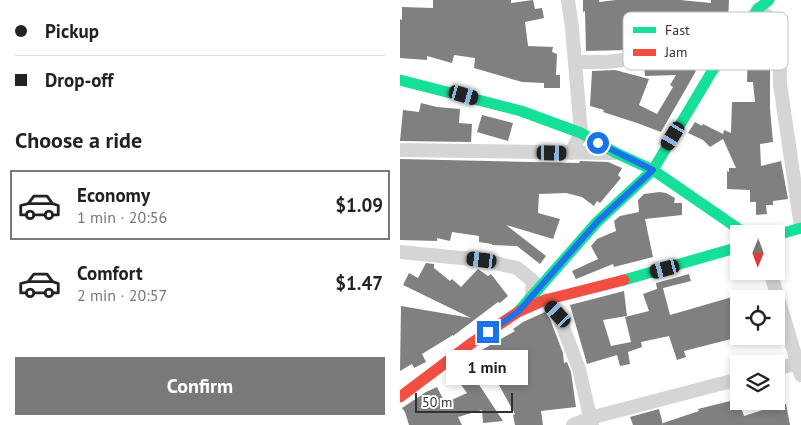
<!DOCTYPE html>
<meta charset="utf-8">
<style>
:root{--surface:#fff;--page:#f2f2f2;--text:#222;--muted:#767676;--line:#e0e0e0;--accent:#797979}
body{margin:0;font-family:"PT Sans",sans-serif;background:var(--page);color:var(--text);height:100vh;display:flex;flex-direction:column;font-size:19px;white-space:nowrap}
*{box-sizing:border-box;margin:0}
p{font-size:16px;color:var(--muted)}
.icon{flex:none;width:28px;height:28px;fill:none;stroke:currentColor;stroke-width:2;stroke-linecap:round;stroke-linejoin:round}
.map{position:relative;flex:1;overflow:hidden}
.sheet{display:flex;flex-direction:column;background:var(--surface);width:400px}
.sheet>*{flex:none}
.guide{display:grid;align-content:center;height:110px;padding:0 15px;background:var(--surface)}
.needle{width:32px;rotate:181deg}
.buttons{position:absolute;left:330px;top:225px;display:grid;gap:10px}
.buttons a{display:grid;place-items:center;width:55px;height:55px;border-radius:0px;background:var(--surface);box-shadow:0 2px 8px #0003;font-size:25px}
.scale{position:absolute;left:15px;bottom:12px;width:98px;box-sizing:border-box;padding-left:5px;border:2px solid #313131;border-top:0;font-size:14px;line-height:18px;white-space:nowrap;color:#313131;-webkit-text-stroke:4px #fff;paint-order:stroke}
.end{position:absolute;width:22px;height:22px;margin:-11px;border:6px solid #1a73e8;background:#fff;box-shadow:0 0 0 2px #fff}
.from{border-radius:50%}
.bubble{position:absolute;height:35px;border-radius:0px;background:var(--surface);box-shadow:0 2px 8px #0003;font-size:16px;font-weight:700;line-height:35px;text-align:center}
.car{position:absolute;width:15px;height:30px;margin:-15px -8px;border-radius:6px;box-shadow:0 0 4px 1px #0007;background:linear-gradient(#222 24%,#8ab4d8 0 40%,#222 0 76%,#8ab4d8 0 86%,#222 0)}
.guide b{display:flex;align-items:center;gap:18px;height:48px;font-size:19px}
.guide b+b{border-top:1px solid var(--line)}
.guide i{width:12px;height:12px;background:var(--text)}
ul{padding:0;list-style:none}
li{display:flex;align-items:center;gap:15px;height:70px;margin:0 10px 8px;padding:0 5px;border:2px solid transparent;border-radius:0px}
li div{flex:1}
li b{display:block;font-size:19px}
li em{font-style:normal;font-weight:700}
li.on{border-color:var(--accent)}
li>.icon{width:45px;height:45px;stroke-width:1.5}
h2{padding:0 15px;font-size:22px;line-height:60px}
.cta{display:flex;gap:10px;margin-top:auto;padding:10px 15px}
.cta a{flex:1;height:58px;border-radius:0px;background:var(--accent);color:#fff;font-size:20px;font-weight:700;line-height:58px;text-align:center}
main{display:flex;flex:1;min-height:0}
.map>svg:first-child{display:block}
</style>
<main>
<section class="sheet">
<div class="guide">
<b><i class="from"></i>Pickup</b>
<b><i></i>Drop-off</b>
</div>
<h2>Choose a ride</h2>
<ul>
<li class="on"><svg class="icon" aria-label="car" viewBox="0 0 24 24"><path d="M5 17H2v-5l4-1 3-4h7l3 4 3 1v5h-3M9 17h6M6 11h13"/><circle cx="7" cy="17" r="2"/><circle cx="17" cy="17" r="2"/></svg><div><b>Economy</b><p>1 min · 20:56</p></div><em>$1.09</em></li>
<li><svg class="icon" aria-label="car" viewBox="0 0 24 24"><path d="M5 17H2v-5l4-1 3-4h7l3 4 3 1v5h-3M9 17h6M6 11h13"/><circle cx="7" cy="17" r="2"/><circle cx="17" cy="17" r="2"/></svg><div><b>Comfort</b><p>2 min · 20:57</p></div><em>$1.47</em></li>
</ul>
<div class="cta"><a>Confirm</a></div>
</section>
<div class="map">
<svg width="401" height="425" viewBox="0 0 401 425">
<rect width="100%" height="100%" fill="#fff"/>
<path fill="#808080" d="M33,0H111V3L133,0L135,9L142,8L144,18L125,22L128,46L153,47L152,52L157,54L156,75H160V88H144V83L122,82L74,68L75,58L54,55L52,63L27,56V60L0,58V19L2,20V7L33,8Z
M183,0H199V2L216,0H280L311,3V0H329L328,21L298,19L293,36L275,30V39H270V43H240V49L229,50L186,51L185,11L183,12Z
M365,26L370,29V109L373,142L360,144L361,166L381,161L388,199L373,201V205H366L367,214L356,215V202H350V190L327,189V171L329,172V168H336L323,139L310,147L303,140L288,133L295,122L302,126L303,124L323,134L324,130L331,133L332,102H355L353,82H347L348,42L355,31L361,37Z
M266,65H286L296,71L261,132L237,123L203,112L204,110L190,106L192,71L215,70L249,79L239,105L257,114L273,87L270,85L276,75L245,76L244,66Z
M21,103L37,107L60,109L59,123L72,124L71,142L0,141L3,110L19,112Z
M82,115L113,123L108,141L77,132Z
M0,159L179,163L180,161L208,162L222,168L218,175L221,178L200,203L197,201L194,206L182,197L166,193L139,194L138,213L160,219L153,239L106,225L146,256L140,264L117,246L92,245V244L79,242V236L52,232L50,241L37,238V241L0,240Z
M260,192L266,193L275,198L274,203H282V215L245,219L253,257L214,267L213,264L176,279L172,271L198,259L191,246L197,239L216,231L214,221L220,216L239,212L238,200L244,194Z
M26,263L34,264V268L50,281L52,279L61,287L78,269L88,276L91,274L108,296L100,303L98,302L53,336V335L22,354L26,362L14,368L12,364L0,371L1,306L71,318L3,285L9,273L18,278Z
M289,274L291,281L263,288L270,315L339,295V334L334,335L335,338L284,351L286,357L277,360L269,336L241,342L242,347L228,352L230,364L220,366L217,355L187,364L170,305L224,291L227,316L203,320L211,346L231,342L225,317L249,311L243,294L257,289L256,283Z
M145,312L150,319L163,353L164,363L167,362L171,372L176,407L141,411L143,425H115L113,415L115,414L80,351L115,331L113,329L123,322Z
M70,371L103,421L83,423L82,410L58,417L62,425H9L5,412L2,408L26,392L37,387L45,403L67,393L56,378L65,372L66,374Z
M338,399L344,416L384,403V404H386L390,425H263V423L299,411L298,409Z
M259,409L263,425H233L230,417Z"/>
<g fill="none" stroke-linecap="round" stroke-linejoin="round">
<path stroke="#d5d5d5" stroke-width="14" d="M168,0L172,28L181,133L171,153
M358,9L379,25C382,45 379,64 380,84L401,227
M175,62H207L255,56L302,57L314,68
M0,150L214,153
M0,252L82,260L117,268L133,281L132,295L145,300L158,314L179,369L192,425
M370,271L401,375
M376,369L398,363
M173,425L190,418L339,379"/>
<path stroke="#16e098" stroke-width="11" d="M0,80L121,111L181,133L216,153L253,170L346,234
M376,235L401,228
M224,280L339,247
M118,312L197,222L253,170L314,68L358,9L369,0"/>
<path stroke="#f24e42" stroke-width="11" d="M0,397L73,342L118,312L145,300L224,280"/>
</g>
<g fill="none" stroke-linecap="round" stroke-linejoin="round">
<path stroke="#1a73e8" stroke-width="6" d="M88,332L118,312L197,222L253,170L198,143"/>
</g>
<rect x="223" y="12" width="165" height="58" rx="8" fill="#fff" stroke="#c1c1c1" stroke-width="1"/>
<rect x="233" y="27" width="23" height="6" fill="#16e098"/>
<rect x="233" y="49" width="23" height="7" fill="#f24e42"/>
<g font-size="14" fill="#313131">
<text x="265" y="35">Fast</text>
<text x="265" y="57">Jam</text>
</g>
</svg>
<div class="buttons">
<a><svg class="needle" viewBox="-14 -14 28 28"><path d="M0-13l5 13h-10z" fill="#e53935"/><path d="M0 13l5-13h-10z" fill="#767676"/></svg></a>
<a><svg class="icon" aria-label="locate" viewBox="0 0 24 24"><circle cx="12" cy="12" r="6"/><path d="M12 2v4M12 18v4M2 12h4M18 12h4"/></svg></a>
<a><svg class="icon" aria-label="layers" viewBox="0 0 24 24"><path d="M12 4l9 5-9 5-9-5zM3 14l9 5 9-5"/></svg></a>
</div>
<div class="scale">50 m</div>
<i class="end from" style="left:198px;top:143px"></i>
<i class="end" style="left:88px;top:332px"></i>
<div class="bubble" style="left:46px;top:350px;width:82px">1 min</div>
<i class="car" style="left:64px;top:95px;rotate:106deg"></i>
<i class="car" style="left:273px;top:136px;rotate:211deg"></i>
<i class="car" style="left:152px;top:153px;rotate:91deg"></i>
<i class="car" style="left:82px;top:260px;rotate:277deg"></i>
<i class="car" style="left:265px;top:269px;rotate:255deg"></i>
<i class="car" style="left:158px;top:314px;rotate:317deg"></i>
</div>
</main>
